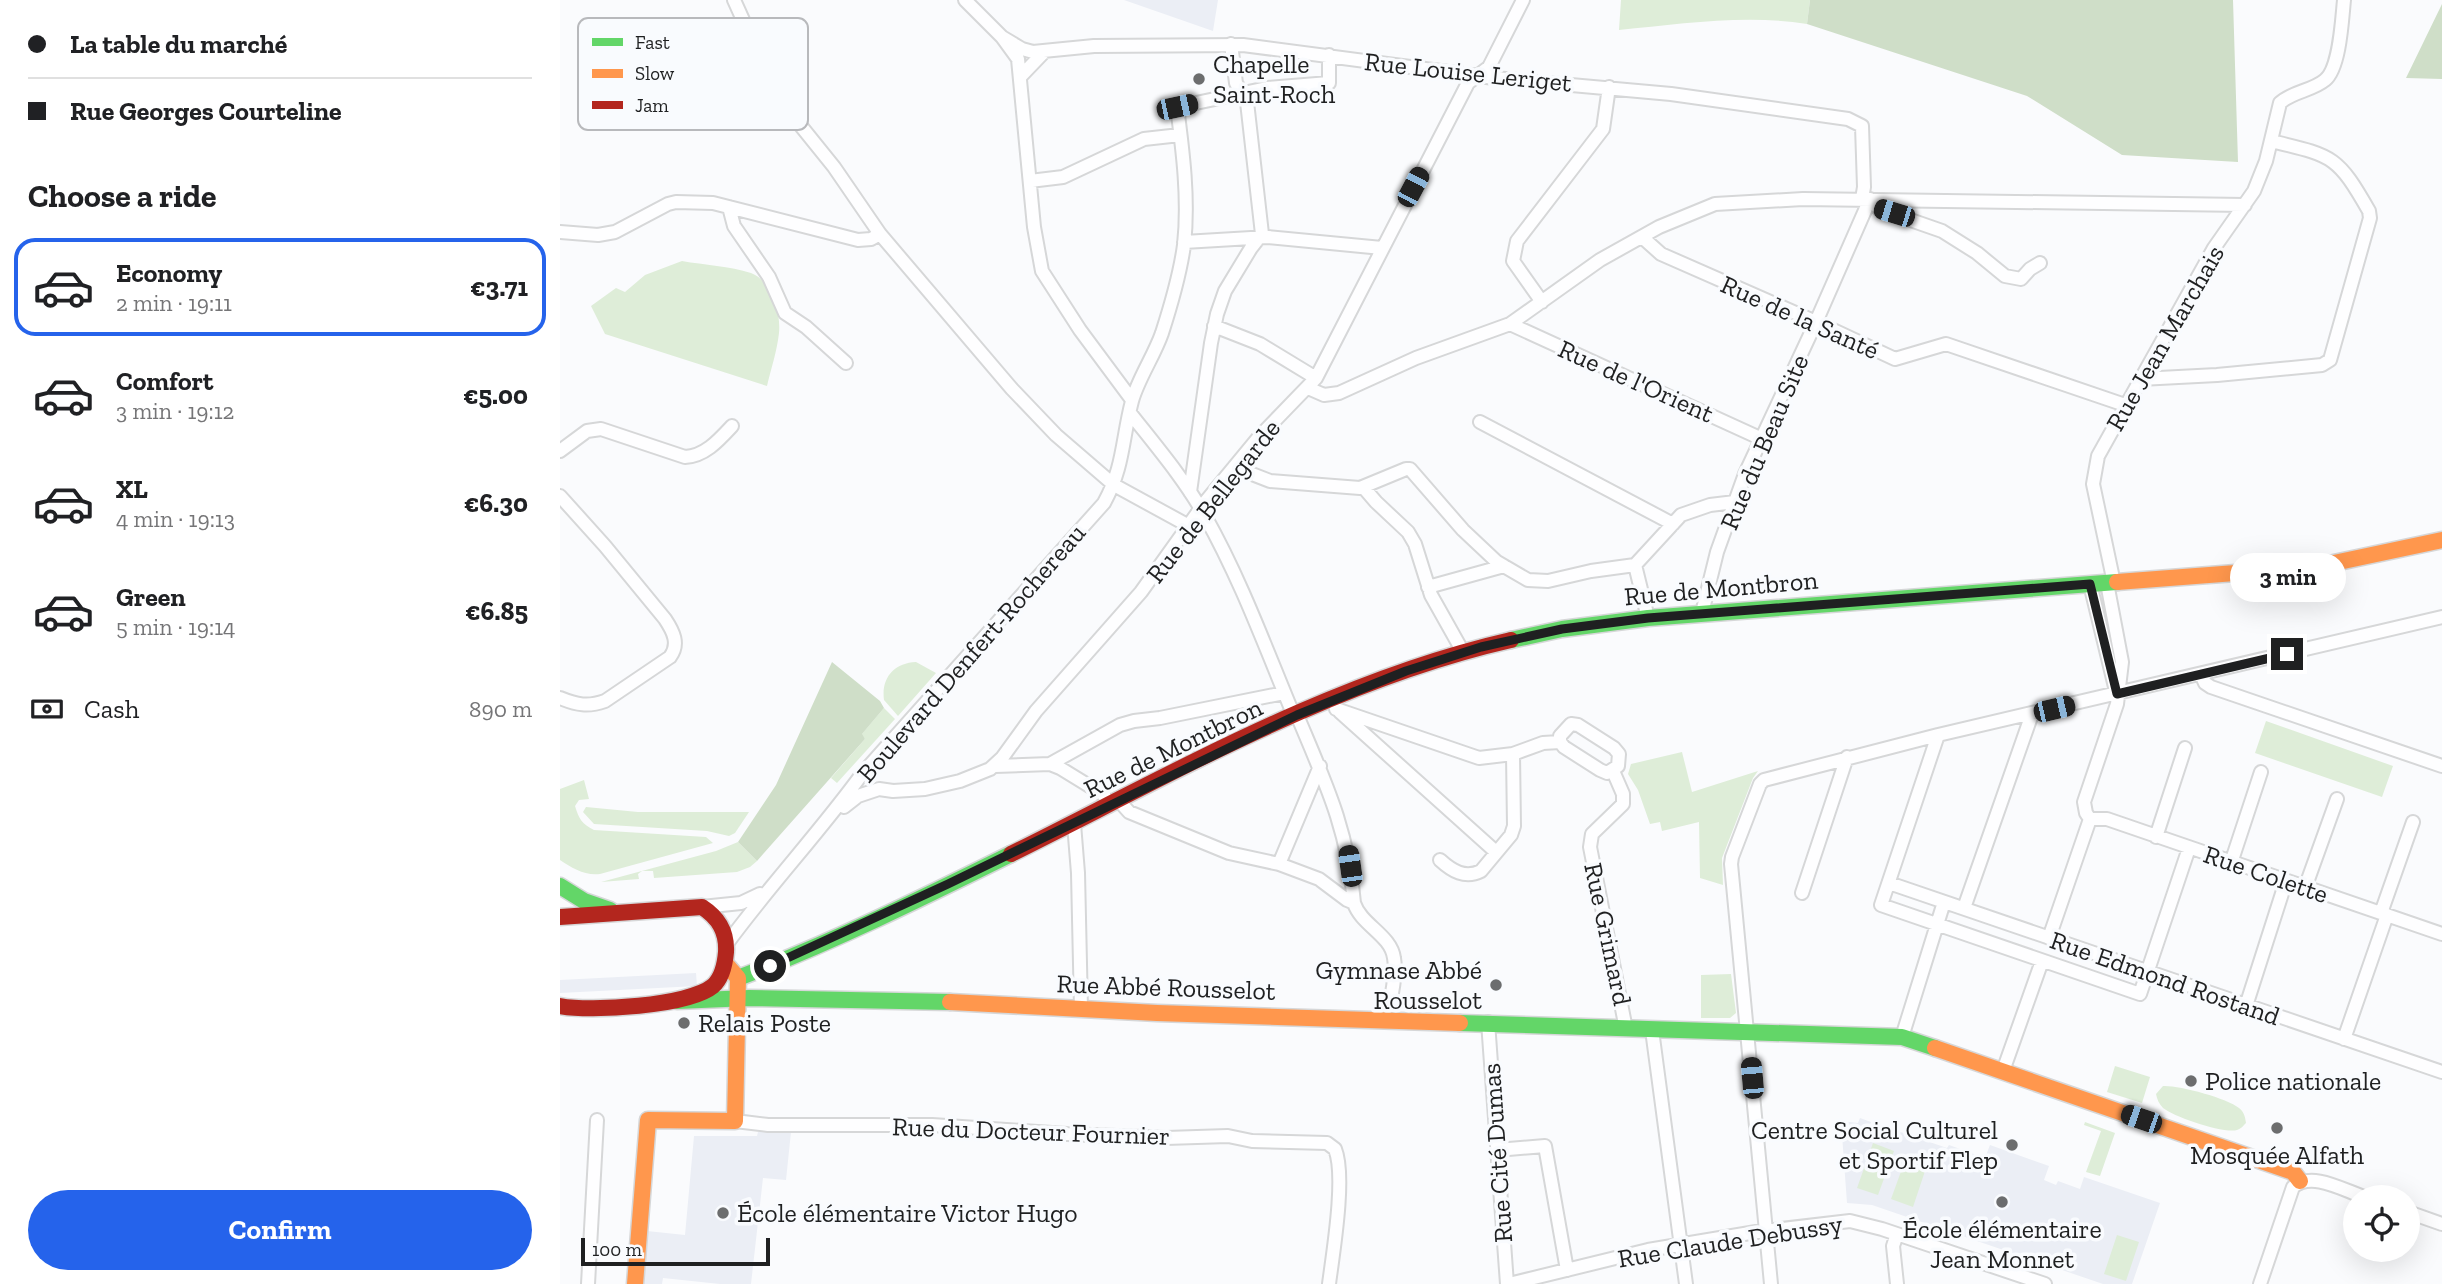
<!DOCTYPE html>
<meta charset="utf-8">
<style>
:root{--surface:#fff;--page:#f6f6f6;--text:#202124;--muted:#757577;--line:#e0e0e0;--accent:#2563eb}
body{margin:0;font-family:"Zilla Slab",serif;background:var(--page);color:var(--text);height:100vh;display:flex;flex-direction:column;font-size:26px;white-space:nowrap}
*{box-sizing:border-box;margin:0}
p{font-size:23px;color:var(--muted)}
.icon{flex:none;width:38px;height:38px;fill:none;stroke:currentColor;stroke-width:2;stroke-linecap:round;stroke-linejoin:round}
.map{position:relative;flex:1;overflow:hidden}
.side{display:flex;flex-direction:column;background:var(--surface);width:560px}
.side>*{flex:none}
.top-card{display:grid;align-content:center;height:154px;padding:0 28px;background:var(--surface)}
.fabs{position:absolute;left:1783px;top:1185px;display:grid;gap:14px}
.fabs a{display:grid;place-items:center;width:77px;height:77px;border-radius:50%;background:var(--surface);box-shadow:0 7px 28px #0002;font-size:35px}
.scale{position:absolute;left:21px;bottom:18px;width:189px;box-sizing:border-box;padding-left:7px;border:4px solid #1f2021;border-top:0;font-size:19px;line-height:24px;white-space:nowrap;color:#1f2021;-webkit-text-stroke:5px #f9fbfe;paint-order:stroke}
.end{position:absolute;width:32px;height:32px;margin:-16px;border:9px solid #1f2021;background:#fff;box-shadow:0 0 0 4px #fff}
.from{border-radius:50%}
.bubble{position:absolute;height:49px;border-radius:24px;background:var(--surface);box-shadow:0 7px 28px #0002;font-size:23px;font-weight:800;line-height:49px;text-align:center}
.car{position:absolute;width:21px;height:42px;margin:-21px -10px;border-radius:9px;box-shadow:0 0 5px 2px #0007;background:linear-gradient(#222 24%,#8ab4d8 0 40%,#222 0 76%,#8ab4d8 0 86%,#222 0)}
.top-card b{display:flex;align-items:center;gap:24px;height:66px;font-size:26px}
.top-card b+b{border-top:2px solid var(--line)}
.top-card i{width:18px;height:18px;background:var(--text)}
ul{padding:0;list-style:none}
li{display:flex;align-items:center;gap:21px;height:98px;margin:0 14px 10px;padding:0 14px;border:4px solid transparent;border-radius:21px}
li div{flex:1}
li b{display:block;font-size:26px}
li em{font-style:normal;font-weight:800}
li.current{border-color:var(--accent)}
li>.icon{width:63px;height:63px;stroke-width:1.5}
h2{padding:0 28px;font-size:32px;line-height:84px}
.pay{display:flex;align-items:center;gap:18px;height:77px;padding:0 28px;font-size:26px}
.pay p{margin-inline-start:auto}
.primary-button{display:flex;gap:14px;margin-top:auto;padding:14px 28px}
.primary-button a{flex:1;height:80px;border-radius:42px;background:var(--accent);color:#fff;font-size:28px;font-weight:800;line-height:80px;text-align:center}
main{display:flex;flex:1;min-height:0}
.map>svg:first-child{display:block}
</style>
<main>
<section class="side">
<div class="top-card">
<b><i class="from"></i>La table du marché</b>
<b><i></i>Rue Georges Courteline</b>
</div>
<h2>Choose a ride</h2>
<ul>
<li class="current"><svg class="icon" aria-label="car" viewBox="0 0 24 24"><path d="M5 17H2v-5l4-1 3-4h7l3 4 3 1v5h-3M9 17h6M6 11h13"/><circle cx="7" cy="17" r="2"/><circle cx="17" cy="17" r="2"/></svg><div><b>Economy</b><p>2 min · 19:11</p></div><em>€3.71</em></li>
<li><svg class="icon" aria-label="car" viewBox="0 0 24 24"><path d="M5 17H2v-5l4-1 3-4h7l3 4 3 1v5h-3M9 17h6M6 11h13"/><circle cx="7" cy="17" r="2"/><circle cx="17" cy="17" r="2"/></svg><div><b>Comfort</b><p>3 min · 19:12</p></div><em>€5.00</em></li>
<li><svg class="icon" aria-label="car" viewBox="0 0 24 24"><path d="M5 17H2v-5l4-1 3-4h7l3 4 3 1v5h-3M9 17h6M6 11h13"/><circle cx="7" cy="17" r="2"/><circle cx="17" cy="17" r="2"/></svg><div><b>XL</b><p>4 min · 19:13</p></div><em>€6.30</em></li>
<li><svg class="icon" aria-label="car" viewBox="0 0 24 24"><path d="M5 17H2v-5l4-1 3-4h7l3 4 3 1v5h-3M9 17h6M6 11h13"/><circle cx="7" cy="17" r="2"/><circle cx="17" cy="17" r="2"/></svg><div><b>Green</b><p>5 min · 19:14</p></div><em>€6.85</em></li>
</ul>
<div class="pay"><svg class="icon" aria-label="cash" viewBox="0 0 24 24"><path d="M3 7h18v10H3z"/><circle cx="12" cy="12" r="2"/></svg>Cash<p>890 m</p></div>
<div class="primary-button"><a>Confirm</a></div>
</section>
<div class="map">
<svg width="1882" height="1284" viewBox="0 0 1882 1284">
<rect width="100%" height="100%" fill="#fafbfd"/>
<path fill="#ebeef5" d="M564,0H658L653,31Z
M136,973L137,986L0,993V980Z
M1300,1118L1311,1122L1309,1128L1323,1133L1326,1127L1387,1148L1389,1145L1425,1158L1430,1145L1489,1166L1484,1180L1496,1185L1498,1181L1520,1189L1524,1177L1600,1203L1572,1284H1543L1312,1205L1287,1203L1281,1121L1298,1123Z
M198,1132H231L226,1180L203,1178L191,1284H160L103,1278L102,1284H83L87,1231L125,1235L134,1136H197Z"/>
<path fill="#deedd8" d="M1061,0H1250L1247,24C1186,14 1120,24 1059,30Z
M122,261C144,265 170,266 191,273C212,281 221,313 219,333C217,351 211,369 207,386L45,334L31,306L56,288L65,292L85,275Z
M356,662L376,673L338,716L324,700C321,678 334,663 356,662Z
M324,708L335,719L277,783L271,778L305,739L301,735Z
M1706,721L1833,766L1822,797L1695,753Z
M1122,752L1132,792L1198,771L1193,778L1162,858L1163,885L1140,878L1139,822L1102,831L1100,822L1090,824L1078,790L1068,774L1071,764Z
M24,780L29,799L19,800L15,806C19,819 22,824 34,830L146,837L153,843L40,874C25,876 12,868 0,860V789Z
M26,807L78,812H189L175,833L169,836L147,831L34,824L23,812Z
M178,842L197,861L190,867L177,872L94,878L93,871H82L78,874L79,879L41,882L156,851Z
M1171,974L1176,1013L1170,1018H1141V975Z
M1555,1066L1590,1077L1582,1103L1547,1092Z
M1603,1086C1618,1085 1667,1098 1679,1108C1684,1112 1685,1116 1686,1123C1683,1126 1682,1128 1677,1130C1664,1134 1614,1117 1603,1108C1599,1104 1597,1099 1596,1094Z
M1525,1122L1555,1133L1540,1176L1526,1172L1541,1131L1524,1125Z
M1313,1143L1334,1151L1318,1195L1297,1188Z
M1347,1155L1368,1162L1353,1207L1331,1199Z
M1557,1235L1579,1242L1566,1281L1544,1274Z"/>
<path fill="#cfdec8" d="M1250,0H1673L1678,162L1562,155L1467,96L1247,24Z
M1882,4V79L1846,78Z
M272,662L320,701L324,708L302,734L305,739L197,861L178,842L216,785Z"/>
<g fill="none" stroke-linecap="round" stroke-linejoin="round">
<defs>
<path id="street" d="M174,0L211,82L224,105L274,167L320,234L452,389L496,435L554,485L629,526
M405,0L442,37L458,59L474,227L482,271L520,330L572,400
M442,37L462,49L473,52L534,46L683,45L934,78L1111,94L1288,119L1302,126L1304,187L1302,199
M461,76L485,51
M470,181L503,177L584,139L620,135
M1310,199L1319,209L1382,231L1417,253L1445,276L1461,279L1470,269L1480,263
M169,207L174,226L209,277L225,313L246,327L286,363
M0,232L38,235L55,232L108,204L116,202L153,203L298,240L311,239L320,234
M1082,237L1101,254L1256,322L1335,359L1386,344L1565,405
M624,242L708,237L822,248
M982,302L953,261L957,241L1043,129L1049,87
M950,324L1202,439
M654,326L700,344L756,378
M1580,379L1657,375L1762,365L1770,360L1810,218L1809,211C1777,155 1773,156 1711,141
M748,388L764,395L779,393L856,358L950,324L1040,260L1099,227L1155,204L1243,199L1685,205
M570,413C596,446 625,480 645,516C681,580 706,649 734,716
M920,422L1113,524
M0,451L27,431L41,429L125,457C145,456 159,440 172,426
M674,467L710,481L800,488L846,469H850L903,530L937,562L968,580L988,581L1031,571L1075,565
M804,488L816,502L848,532L855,544L871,595L903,652
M630,492L651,343L657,314L665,291L691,248L702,234L687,102L676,83L671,44
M0,496L45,546L105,619C113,631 120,644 110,657L45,701C28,707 17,705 0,698
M1554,583L1533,484L1538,456L1654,248L1694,191L1706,161L1720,103C1733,91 1752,91 1765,80C1780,68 1782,19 1784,0
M1530,584L1555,687
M868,587L944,566
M1142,613L1157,552L1185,474L1256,322L1310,199
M1088,618L1075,565L1121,515L1150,505L1175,502
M1641,674L1645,683L1651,687L1882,766
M776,709L919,758L953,754L983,743L1000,742
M780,712L936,852
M737,715C765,782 788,829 794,903
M1011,724L1018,725L1054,748L1059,754L1058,766L1047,773L1040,770L1004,747L1000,742V736Z
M1378,735L1321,905L1580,994L1629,848
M490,764L560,725L574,721L600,718L724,693
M435,766L490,764L500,768L544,795L549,806
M1053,771L1063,794V804L1032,834L1030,847L1066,1029
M560,802L569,812L669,853L719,864L759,879L787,900L794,903C801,925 831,935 834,958C836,969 834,982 832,993
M284,807L298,796L319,789L333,791L365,789L400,781L430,769L442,758L476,711L581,592L646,501L698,438L756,378L908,83L929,67L963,0
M1530,819H1547L1882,934
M1530,819L1526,813L1524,802L1557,704L1562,662L1547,583
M514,824L518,873L521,1009
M1596,837L1625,748
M880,860C892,871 905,879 921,871L951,835L954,826L953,754
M1671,863L1701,772
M719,864L760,766
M1329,883L1882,1072
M1745,888L1777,799
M1242,893L1287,757
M142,907L181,903L200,894
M1404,908L1472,714
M1821,913L1853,822
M1489,938L1530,819
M166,945C209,886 259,833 302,774L544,503C564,467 562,439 572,401C578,379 594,356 602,333C611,305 620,275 624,245C629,200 623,152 617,107L707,88L769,83V55
M1686,1006L1726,881
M928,1022L947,1284
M1092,1030L1126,1284
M1342,1037L1384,902
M1784,1039L1827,915
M1443,1071L1482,961
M175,1121L208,1125H372L507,1134L606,1138L668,1136L692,1141L767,1143L775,1149C786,1176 773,1253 769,1284
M937,1150L985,1146L1007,1270
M1848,1212L1882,1224
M28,1284L37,1120
M949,1284L1088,1250L1196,1232L1290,1221L1322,1229L1485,1284
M1211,1284L1171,864L1172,857L1200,784L1204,780L1378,735L1882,617
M1337,1284L1333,1246L1337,1234
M1700,1284L1733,1187C1752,1171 1783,1190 1804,1197"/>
<path id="fast" d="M951,640L1002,629L1088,618L1557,582
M0,886L24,901L50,910
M178,978C271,943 362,898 451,854
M117,1001L189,998L390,1002
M900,1023L1342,1037L1375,1048"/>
<path id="slow" d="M1557,582L1755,567L1882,540
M390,1002L597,1013L900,1023
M1375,1048L1733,1172L1740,1181
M75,1284L88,1120L175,1121L178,978L165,963"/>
<path id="jam" d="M451,854C612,774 775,680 951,640
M0,917L142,907C159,918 167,932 166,952C165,964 162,978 153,986C129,1006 30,1012 0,1006"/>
</defs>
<use href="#street" stroke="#d6d7d8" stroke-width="16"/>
<use href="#fast" stroke="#d6d7d8" stroke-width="19"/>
<use href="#slow" stroke="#d6d7d8" stroke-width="19"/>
<use href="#jam" stroke="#d6d7d8" stroke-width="19"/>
<use href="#street" stroke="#fefeff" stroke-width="12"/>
<use href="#fast" stroke="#63d668" stroke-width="16"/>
<use href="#slow" stroke="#ff974d" stroke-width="16"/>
<use href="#jam" stroke="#b3261e" stroke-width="16"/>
</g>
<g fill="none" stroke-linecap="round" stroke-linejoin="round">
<path stroke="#1f2021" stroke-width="9" d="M210,966L388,884L737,715L846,671L921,647L1002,629L1088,618L1530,584L1557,694L1727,654"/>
</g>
<g fill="#6c6d6e" stroke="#f9fbfe" stroke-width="2.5">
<circle cx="639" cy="79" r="7"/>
<circle cx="936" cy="985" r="7"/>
<circle cx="124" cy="1023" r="7"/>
<circle cx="1631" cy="1081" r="7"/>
<circle cx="1717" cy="1128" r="7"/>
<circle cx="1452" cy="1145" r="7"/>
<circle cx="1442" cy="1202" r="7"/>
<circle cx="163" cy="1213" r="7"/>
</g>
<g text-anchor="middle" stroke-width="7" stroke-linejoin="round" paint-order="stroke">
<g font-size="26" fill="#1f2021" stroke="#f9fbfe" text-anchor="start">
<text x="653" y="73">Chapelle<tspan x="653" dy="30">Saint-Roch</tspan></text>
<text x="922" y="979" text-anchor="end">Gymnase Abbé<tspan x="922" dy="30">Rousselot</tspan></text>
<text x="138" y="1032">Relais Poste</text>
<text x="1645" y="1090">Police nationale</text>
<text x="1438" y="1139" text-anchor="end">Centre Social Culturel<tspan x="1438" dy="30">et Sportif Flep</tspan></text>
<text x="1717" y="1164" text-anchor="middle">Mosquée Alfath</text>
<text x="177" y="1222">École élémentaire Victor Hugo</text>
<text x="1442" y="1238" text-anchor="middle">École élémentaire<tspan x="1442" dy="30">Jean Monnet</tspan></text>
</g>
<g font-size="26" fill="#1f2021" stroke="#f9fbfe">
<text transform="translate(908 72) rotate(6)" y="9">Rue Louise Leriget</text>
<text transform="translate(1240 317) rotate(24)" y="9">Rue de la Santé</text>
<text transform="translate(1605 338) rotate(-60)" y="9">Rue Jean Marchais</text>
<text transform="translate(1076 381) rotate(24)" y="9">Rue de l'Orient</text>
<text transform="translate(1204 442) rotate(-67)" y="9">Rue du Beau Site</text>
<text transform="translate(653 501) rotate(-52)" y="9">Rue de Bellegarde</text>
<text transform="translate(1161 588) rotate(-5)" y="9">Rue de Montbron</text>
<text transform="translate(411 653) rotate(-49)" y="9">Boulevard Denfert-Rochereau</text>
<text transform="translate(613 748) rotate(-26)" y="9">Rue de Montbron</text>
<text transform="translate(1706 874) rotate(19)" y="9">Rue Colette</text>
<text transform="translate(1048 934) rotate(78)" y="9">Rue Grimard</text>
<text transform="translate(1605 978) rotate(19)" y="9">Rue Edmond Rostand</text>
<text transform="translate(606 987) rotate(2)" y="9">Rue Abbé Rousselot</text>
<text transform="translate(471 1131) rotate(2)" y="9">Rue du Docteur Fournier</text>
<text transform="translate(937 1153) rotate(-94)" y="9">Rue Cité Dumas</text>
<text transform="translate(1170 1241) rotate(-9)" y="9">Rue Claude Debussy</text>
</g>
</g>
<rect x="18" y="18" width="230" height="112" rx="10" fill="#f9fbfe" stroke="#b8b9bc" stroke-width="2"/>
<rect x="32" y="38" width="31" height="8" fill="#63d668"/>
<rect x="32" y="69" width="31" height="9" fill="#ff974d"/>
<rect x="32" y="101" width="31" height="8" fill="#b3261e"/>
<g font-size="19" fill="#1f2021">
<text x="75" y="49">Fast</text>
<text x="75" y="80">Slow</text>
<text x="75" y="112">Jam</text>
</g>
</svg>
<div class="fabs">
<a><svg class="icon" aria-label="locate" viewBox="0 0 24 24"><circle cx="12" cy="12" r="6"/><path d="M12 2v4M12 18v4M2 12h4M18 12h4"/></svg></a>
</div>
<div class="scale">100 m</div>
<i class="end from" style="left:210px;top:966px"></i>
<i class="end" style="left:1727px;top:654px"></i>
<div class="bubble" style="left:1670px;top:553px;width:116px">3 min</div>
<i class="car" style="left:617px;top:107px;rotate:78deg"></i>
<i class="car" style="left:853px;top:187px;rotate:28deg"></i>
<i class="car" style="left:1334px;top:213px;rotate:287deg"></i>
<i class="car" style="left:1494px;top:709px;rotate:77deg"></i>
<i class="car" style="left:790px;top:866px;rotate:352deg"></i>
<i class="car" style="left:1192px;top:1078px;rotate:355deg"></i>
<i class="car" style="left:1581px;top:1119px;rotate:289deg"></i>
</div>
</main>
